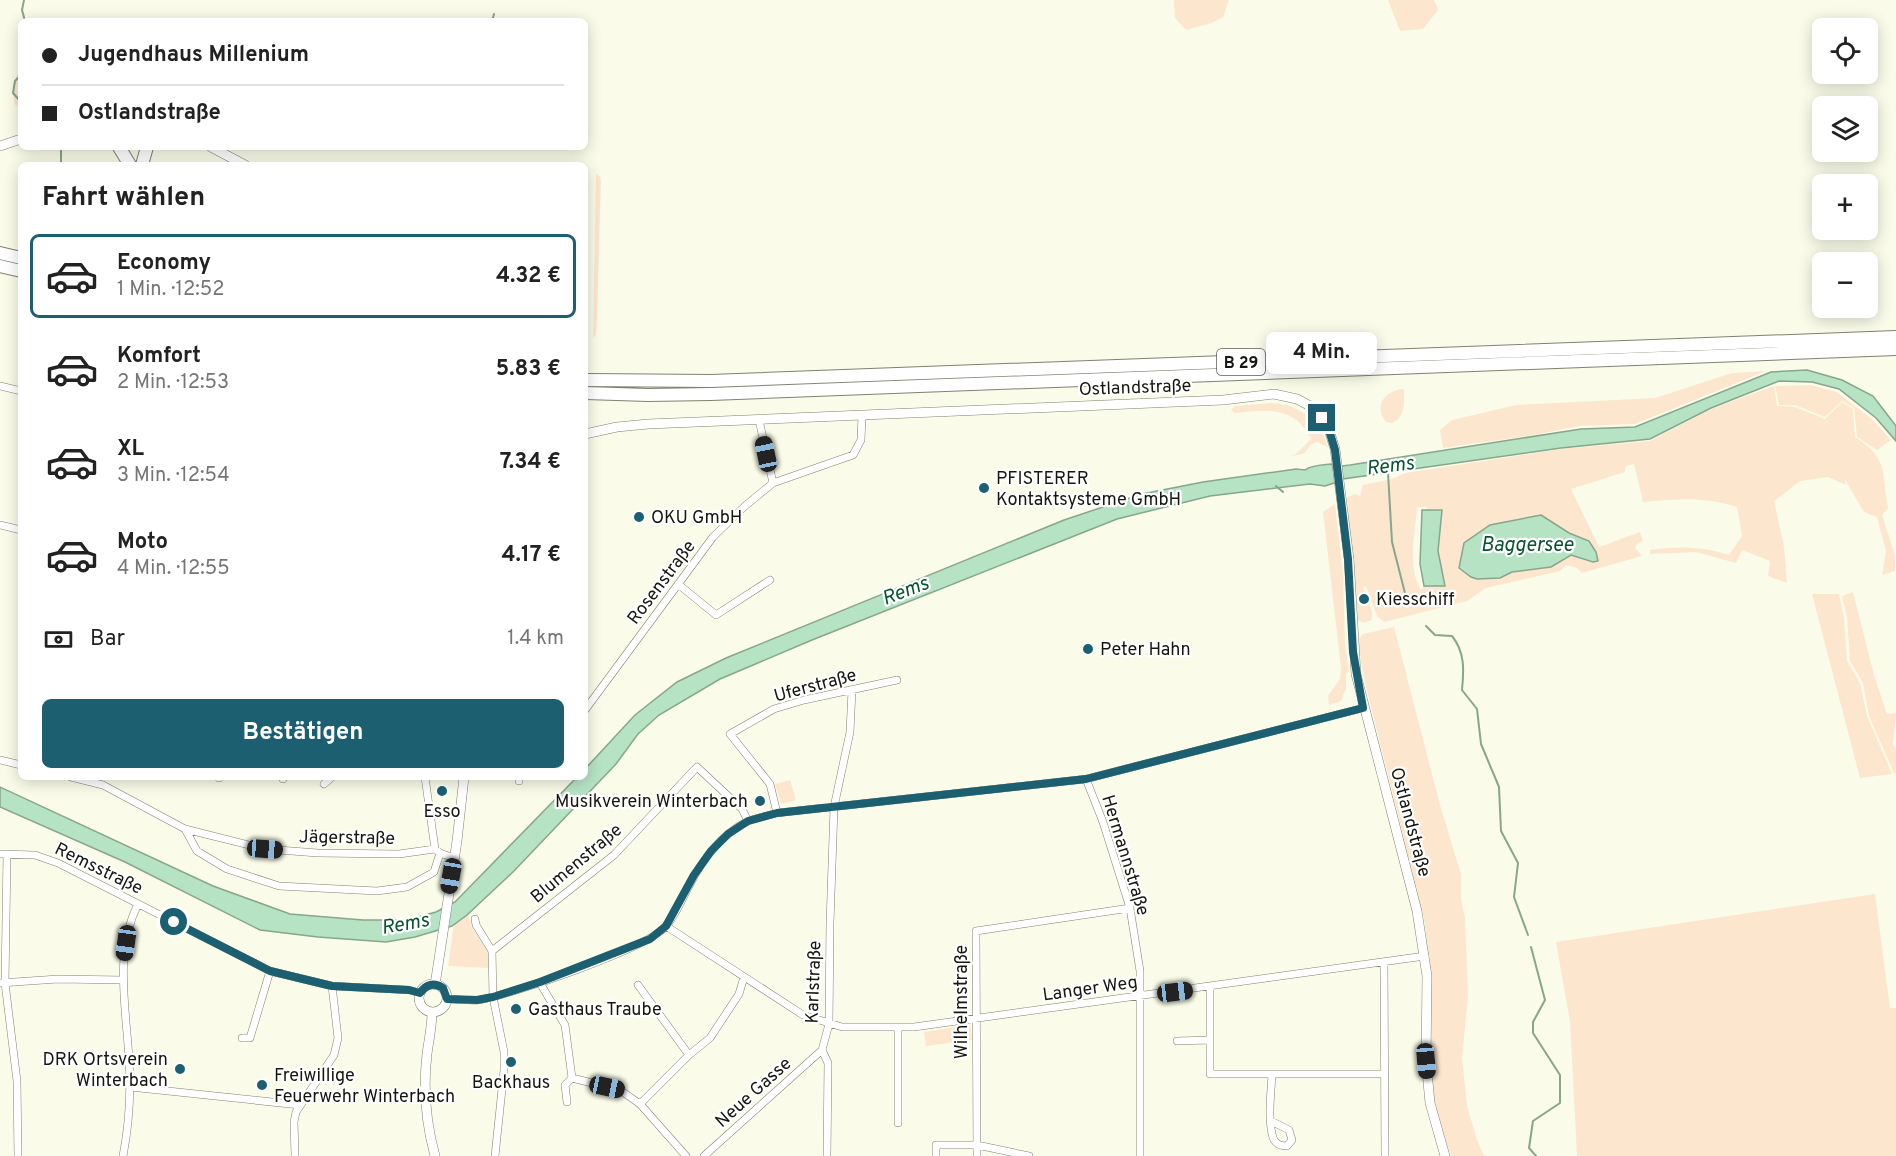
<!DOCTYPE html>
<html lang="de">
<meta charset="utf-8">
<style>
:root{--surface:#fff;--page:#f2f2f2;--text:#222;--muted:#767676;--line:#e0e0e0;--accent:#1b5f71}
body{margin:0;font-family:Overpass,sans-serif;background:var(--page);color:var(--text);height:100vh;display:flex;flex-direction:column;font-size:22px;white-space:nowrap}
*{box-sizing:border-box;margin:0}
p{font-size:20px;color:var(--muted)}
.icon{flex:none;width:33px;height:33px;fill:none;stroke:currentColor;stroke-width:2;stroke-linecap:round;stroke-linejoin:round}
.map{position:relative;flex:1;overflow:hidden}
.panel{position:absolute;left:18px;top:162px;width:570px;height:618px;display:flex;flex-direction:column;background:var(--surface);border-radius:9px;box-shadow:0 3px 15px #0003}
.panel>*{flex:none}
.banner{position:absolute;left:18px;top:18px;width:570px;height:132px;border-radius:9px;box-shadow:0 3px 15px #0003;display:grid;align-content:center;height:132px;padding:0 24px;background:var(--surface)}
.buttons{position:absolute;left:1812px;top:18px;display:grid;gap:12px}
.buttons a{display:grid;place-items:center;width:66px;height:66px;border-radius:9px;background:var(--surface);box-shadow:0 3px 15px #0003;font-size:30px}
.end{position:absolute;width:27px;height:27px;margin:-14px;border:8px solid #1b5f71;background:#fff;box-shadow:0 0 0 3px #fff}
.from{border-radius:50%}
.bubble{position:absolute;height:42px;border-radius:9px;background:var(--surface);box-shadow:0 3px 15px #0003;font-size:20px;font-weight:700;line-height:42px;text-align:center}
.car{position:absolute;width:18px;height:36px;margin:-18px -9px;border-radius:8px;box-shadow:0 0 4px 2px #0007;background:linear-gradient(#222 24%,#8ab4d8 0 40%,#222 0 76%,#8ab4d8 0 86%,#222 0)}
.banner b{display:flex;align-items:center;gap:21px;height:57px;font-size:22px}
.banner b+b{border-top:2px solid var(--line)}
.banner i{width:15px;height:15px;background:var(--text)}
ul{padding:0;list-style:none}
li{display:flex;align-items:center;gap:18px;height:84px;margin:0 12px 9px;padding:0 12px;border:3px solid transparent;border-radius:9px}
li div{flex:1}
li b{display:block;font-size:22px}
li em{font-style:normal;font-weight:700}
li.active{border-color:var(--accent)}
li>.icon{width:54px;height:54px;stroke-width:1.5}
h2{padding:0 24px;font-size:27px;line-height:72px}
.pay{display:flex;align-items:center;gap:15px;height:66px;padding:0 24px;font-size:22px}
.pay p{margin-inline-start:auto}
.button{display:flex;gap:12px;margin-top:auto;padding:12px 24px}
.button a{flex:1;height:69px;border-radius:9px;background:var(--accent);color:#fff;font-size:24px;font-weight:700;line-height:69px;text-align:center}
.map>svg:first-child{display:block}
</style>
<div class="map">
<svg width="1896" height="1156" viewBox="0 0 1896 1156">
<rect width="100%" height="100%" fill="#fafce9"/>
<path fill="#fde6ce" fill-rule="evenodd" d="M1174,0H1229L1223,17L1212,23L1186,30L1175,18Z
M1388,0H1434L1438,10L1423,29L1400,31Z
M21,69V109L15,105C12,90 12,81 21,69Z
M596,173L600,177L601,181L597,317L596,334L593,338Z
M1766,371L1635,424L1579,426L1534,435L1443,448L1440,430L1452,420L1516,405L1655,398L1732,373Z
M1811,385L1837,392L1873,420L1891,440L1877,450L1857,437L1854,408L1842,401L1825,417L1795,405H1779L1775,386Z
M1774,386L1777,406L1795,407L1825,419L1842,402L1853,409L1855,437C1890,459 1881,473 1888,508L1882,515L1895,555V571L1882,575L1886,551L1877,517L1864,512L1844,478L1846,485L1828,477L1800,481L1774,501L1784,547L1787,583L1768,576L1770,561L1742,550L1736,563L1696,552L1650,554V550C1677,546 1702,546 1729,555L1742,536L1737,507C1707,497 1675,499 1643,502L1634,464L1626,466L1625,472L1571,489L1599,547L1640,532L1643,541L1636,545L1635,548L1642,556L1582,573L1577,568L1566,565L1560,571L1486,588L1467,601L1384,622L1377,616L1366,586L1363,587L1372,611V620L1364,623L1358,620L1347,497L1356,494L1360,496L1363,485L1392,479L1405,473L1561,449L1650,441L1711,409ZM1426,506L1428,510H1442L1438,551L1445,585L1424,586L1421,590C1407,568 1415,533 1417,508ZM1541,516L1569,533L1589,541L1593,562L1571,555C1559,563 1546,569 1531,570C1525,571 1519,570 1512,572C1498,576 1486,582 1471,577L1490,525Z
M1404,389C1404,403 1406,416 1392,423L1386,422C1373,406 1385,390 1404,389Z
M1273,403C1300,405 1321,421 1328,447L1317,442L1311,444L1305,453L1288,457L1296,454L1311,439C1294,405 1267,410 1235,413L1231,410L1235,406Z
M1335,504L1343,574L1345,646L1349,671L1346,674V688L1341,701L1329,705L1328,696L1340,679L1341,668L1323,512Z
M1853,592L1874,675L1887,714L1896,713L1893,745L1896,749V773H1894L1869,716L1863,683L1850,661L1847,617L1842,596Z
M1812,594H1839L1844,618L1847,661L1860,683L1867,716L1892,774L1860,778Z
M1394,627L1440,805L1461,874V899L1465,918L1468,995L1462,1058L1467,1106L1477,1140L1484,1156H1451L1438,1119L1432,1084L1431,972L1424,918L1363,675L1358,640L1363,634Z
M790,780L796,800L781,804L775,784Z
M1875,894L1890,1008H1896V1156H1577L1570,1022L1556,942Z
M468,914L473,929L489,954L488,968L448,966L454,924Z
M970,1025L972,1040L926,1046L924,1032Z"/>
<path fill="#b6e3c4" stroke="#86a68e" stroke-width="1.5" d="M1807,370L1842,380L1873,396L1896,426V441L1876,418L1839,389L1812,382L1779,381L1711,408L1650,439L1561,448L1336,480L1334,483L1325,486L1310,484L1210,496L1117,519L812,640L720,679L659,715L638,734L616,764L513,872L467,915L452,926L415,937L386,942L318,937L260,930L125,862L0,807V787L213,886L290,914L363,920H407L436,912L455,902L577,777H585V769L635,715L677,682L726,658L1064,520L1142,494L1203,482L1296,469L1305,470C1311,465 1322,465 1331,464L1334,467L1350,465L1581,429L1635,427L1771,372Z
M1422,510H1442L1438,551L1445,586H1424L1420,564Z
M1541,515L1569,533L1589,541L1596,552L1598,561L1593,562L1571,555L1551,567L1512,572L1500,578L1477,579L1471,577L1459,568L1464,543L1490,525Z"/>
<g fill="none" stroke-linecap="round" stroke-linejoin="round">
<path stroke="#86a68e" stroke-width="2" d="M24,0L22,10L25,21
M492,21L494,14
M21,75L15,81L13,93L21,102
M61,165V149
M1388,473L1392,542L1408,605
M1276,486L1283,492
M1426,626L1435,635L1452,636C1465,652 1464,670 1462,690L1477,709L1481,744L1499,787L1501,831L1518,863L1514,897L1528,935
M1531,947L1545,1000L1533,1022V1033L1560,1075V1103L1533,1121L1529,1148L1536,1156"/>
<defs>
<path id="street" d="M0,386L21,391
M773,483L853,455L861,440L862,416
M0,525L21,530
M678,584L716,615L770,580
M585,710L713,537L745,506L773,483L759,420
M0,760L21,765
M71,777L103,785L185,829L265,849L318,853L399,854L435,849L440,853L454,858
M283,777V779
M425,777L435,849
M219,778V777
M1086,779L1103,822L1130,908L1140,971V1156
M519,781V777
M324,784L332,777
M777,813L770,784L730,734L774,709L804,700L897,680
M185,829L197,851L227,869L279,886L377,891L407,887L434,872L440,853
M0,854L35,855L58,863L270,971L332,986L409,990L420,993
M7,854L5,983L17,1081L18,1156
M475,919L476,925L492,951L493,997L504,1052V1070L495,1156
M666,926L803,1015L842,1027H914L1425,956
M492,951L614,855L697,767L742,809L748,821
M1384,962L1385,1156
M0,983L58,979L123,980
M540,983L565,1025L572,1078L620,1090L640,1104L686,1156
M638,985L689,1055
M1210,987V1074H1385
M447,999C457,999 469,1001 479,1000C512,994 647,949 666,926C676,915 682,899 689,886C702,860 720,836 746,822C755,818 767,816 777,813L1086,779L1363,708
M898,1027V1123
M242,1038H250L270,971
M1177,1041L1210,1040
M130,1087L300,1105
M567,1102L565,1085L572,1078
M640,1104L689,1055L710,1038L739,994L744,977
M1271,1121L1289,1130L1292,1140L1287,1146C1282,1146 1277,1145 1274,1140C1267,1124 1271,1092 1272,1075
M123,1156C129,1125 131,1090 129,1059C126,1007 114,952 138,904
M295,1156L294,1122L296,1112L334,1055L338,1038L332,986
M704,1156L822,1050
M827,1156L828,1063L822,1050L829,1024L830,923L834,807L850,732L852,690
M936,1156V1145H977L1029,1156
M977,1156L976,931L1130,908"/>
<path id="secondary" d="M0,146L21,139
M211,147L245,165
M585,434L617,427L648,424L1223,400L1274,394L1297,399L1312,407L1322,418L1329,430L1335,449L1349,559L1356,674L1417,911L1427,976L1426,1061L1430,1103L1445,1156
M419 998a14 14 0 1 1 28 0a14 14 0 1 1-28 0Z
M435,985L457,841L464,777
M432,1012C432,1026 429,1039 427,1054C423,1088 426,1123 435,1156"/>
<path id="highway" d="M119,147L130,165
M142,165L147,147
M0,253L21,258
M0,266L21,271
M585,380L711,381L1896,337
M585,393L648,395L711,394L1896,349"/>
</defs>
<use href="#street" stroke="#808271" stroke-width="8"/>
<use href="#secondary" stroke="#808271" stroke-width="10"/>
<use href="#highway" stroke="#808271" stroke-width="14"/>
<use href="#street" stroke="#fff" stroke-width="7"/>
<use href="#secondary" stroke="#fff" stroke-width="9"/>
<use href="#highway" stroke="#fff" stroke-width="12"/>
</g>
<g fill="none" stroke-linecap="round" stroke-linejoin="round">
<path stroke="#1b5f71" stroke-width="8" d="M174,922L270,971L332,986L409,990L420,993C426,984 434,982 443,988L447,999L477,1000L493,997L540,982L650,939L666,926L694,875L711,851L728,834L748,821L777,813L1086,779L1363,708L1353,652L1348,559L1335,450L1329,430L1322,418"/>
</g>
<g fill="#1b5f71" stroke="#fff" stroke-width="2">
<circle cx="984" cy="488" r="6"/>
<circle cx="639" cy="517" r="6"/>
<circle cx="1364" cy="599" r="6"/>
<circle cx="1088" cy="649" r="6"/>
<circle cx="442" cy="791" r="6"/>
<circle cx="760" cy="801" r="6"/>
<circle cx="516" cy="1009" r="6"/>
<circle cx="511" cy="1062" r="6"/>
<circle cx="180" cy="1069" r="6"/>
<circle cx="262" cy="1085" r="6"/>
</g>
<g text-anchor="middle" stroke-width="4.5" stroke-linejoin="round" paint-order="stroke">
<rect fill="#fff" stroke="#5c5d58" stroke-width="1.5" x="1217" y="349" width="48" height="26" rx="4.5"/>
<g font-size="16" font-weight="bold" fill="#161710">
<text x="1241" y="368">B 29</text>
</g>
<g font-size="18" fill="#161710" stroke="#fff">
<text transform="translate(1135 387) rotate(-2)" y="6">Ostlandstraße</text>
<text transform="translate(661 582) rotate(-53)" y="6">Rosenstraße</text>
<text transform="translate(815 685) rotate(-15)" y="6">Uferstraße</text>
<text transform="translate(1411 822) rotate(75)" y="6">Ostlandstraße</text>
<text transform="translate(347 837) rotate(1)" y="6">Jägerstraße</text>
<text transform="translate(1126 855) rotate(73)" y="6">Hermannstraße</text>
<text transform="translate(576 863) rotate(-40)" y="6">Blumenstraße</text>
<text transform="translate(99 868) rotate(26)" y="6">Remsstraße</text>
<text transform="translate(813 982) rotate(-88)" y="6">Karlstraße</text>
<text transform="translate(1090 988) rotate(-8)" y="6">Langer Weg</text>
<text transform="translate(961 1002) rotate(-90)" y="6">Wilhelmstraße</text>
<text transform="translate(753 1092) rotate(-42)" y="6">Neue Gasse</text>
</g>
<g font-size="18" fill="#161710" stroke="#fff" text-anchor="start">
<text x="996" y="484">PFISTERER<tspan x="996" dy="21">Kontaktsysteme GmbH</tspan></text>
<text x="651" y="523">OKU GmbH</text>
<text x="1376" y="605">Kiesschiff</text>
<text x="1100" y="655">Peter Hahn</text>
<text x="748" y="807" text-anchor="end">Musikverein Winterbach</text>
<text x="442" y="817" text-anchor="middle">Esso</text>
<text x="528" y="1015">Gasthaus Traube</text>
<text x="168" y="1065" text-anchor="end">DRK Ortsverein<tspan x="168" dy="21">Winterbach</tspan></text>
<text x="274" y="1081">Freiwillige<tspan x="274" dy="21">Feuerwehr Winterbach</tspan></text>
<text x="511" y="1088" text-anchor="middle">Backhaus</text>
</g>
<g font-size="20" font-style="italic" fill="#07532e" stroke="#fff">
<text transform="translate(1390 465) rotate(-7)" y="7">Rems</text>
<text x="1527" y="551">Baggersee</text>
<text transform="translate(905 590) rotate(-21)" y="7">Rems</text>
<text transform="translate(405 923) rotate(-10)" y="7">Rems</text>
</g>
</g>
</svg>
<div class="buttons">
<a><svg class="icon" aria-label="locate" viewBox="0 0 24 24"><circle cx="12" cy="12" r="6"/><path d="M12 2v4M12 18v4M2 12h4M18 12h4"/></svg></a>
<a><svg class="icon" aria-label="layers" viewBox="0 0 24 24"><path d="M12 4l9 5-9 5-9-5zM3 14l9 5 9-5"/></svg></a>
<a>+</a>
<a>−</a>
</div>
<i class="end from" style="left:174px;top:922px"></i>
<i class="end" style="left:1322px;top:418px"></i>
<div class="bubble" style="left:1266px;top:332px;width:111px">4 Min.</div>
<i class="car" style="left:766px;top:454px;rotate:348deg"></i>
<i class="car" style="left:265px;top:849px;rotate:94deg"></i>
<i class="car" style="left:451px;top:876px;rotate:190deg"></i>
<i class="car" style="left:126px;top:943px;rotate:188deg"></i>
<i class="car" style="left:1175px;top:992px;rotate:83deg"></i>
<i class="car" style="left:1426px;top:1061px;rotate:175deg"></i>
<i class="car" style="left:607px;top:1087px;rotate:102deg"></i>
<div class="banner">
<b><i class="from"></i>Jugendhaus Millenium</b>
<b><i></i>Ostlandstraße</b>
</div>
<section class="panel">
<h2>Fahrt wählen</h2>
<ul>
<li class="active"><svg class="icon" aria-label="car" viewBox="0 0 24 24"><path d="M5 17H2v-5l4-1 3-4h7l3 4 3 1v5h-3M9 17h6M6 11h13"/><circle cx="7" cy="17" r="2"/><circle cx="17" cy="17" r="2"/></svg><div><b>Economy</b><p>1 Min. · 12:52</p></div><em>4.32 €</em></li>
<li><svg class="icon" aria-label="car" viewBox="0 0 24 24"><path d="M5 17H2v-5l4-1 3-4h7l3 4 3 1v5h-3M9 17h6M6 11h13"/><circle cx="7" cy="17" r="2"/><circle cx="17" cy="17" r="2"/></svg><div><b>Komfort</b><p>2 Min. · 12:53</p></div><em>5.83 €</em></li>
<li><svg class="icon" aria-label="car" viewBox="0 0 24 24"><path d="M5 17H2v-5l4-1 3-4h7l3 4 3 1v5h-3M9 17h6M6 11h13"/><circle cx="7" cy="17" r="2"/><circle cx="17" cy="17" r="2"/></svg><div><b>XL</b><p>3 Min. · 12:54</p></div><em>7.34 €</em></li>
<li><svg class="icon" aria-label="car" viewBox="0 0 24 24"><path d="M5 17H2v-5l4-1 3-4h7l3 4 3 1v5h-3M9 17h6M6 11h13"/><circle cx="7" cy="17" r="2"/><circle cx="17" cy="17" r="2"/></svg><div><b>Moto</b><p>4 Min. · 12:55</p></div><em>4.17 €</em></li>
</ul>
<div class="pay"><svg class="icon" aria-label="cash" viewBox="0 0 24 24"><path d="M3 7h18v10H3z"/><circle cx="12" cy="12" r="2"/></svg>Bar<p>1.4 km</p></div>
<div class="button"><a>Bestätigen</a></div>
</section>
</div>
